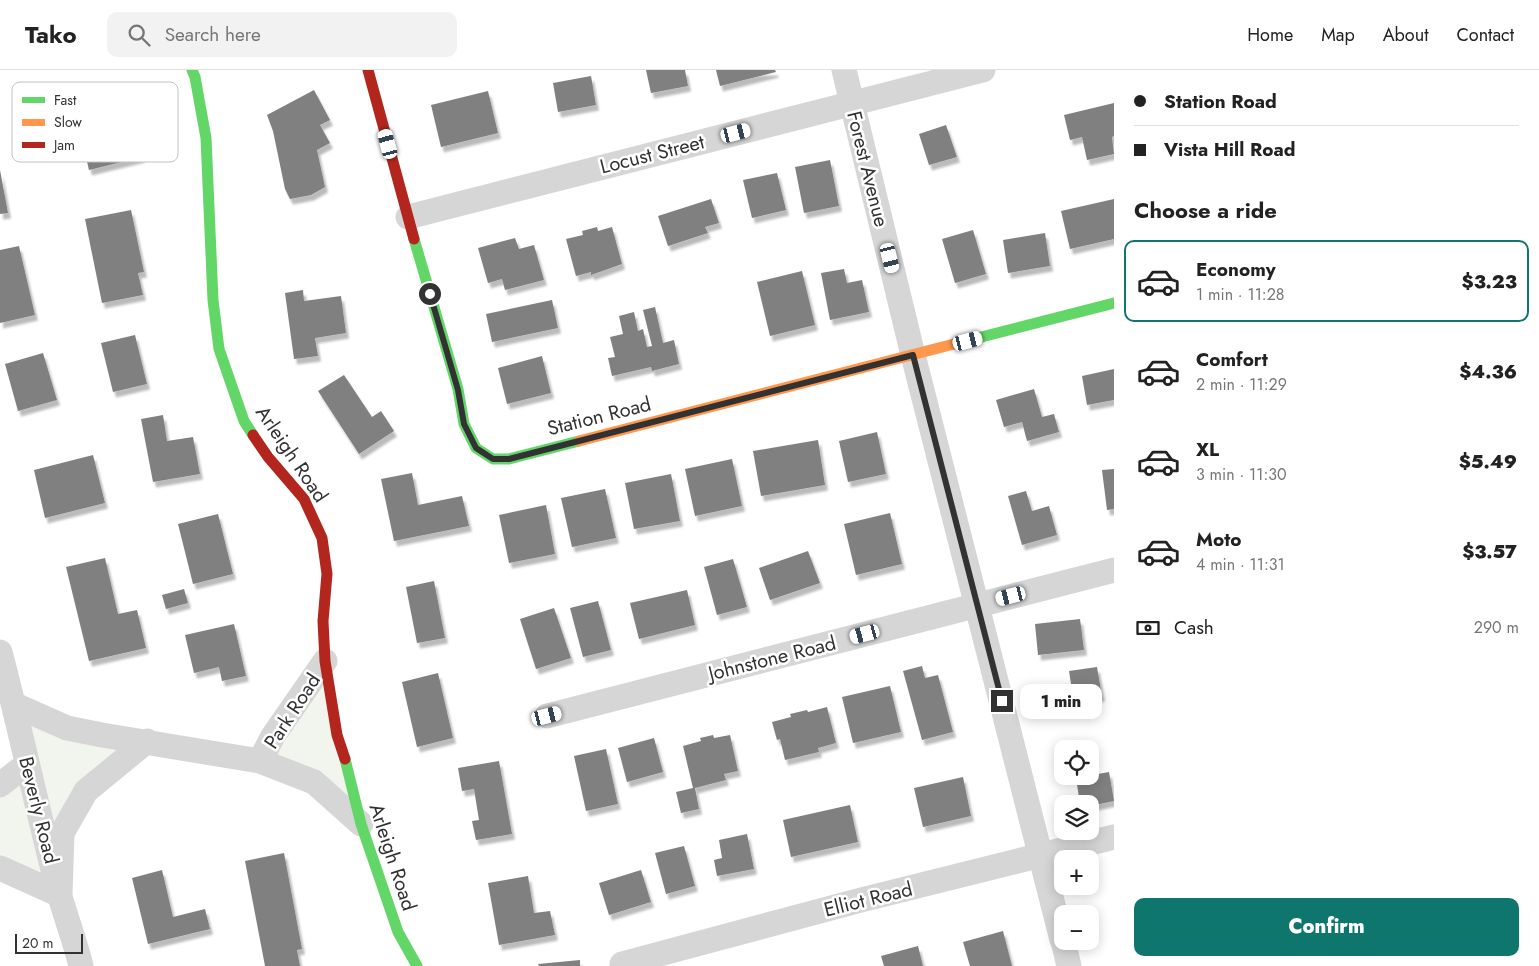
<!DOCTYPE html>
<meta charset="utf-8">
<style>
:root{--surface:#fff;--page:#f2f2f2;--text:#222;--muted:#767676;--line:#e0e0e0;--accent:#0f766e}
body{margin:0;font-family:Jost,sans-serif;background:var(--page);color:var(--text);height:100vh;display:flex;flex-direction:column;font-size:19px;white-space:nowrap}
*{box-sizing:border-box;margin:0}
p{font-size:16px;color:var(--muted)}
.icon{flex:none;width:28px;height:28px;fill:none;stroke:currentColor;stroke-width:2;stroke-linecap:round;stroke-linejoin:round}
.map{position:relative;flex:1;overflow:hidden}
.sheet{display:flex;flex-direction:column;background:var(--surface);width:425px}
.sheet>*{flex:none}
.top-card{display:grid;align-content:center;height:110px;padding:0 20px;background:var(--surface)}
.tools{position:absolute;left:1054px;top:670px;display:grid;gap:10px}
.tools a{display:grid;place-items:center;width:45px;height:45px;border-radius:10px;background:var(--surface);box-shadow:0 2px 12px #0003;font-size:25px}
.scale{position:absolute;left:15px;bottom:12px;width:68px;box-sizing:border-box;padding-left:5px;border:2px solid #323232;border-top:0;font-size:14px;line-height:18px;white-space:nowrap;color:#323232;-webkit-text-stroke:4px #fff;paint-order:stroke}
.end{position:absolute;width:22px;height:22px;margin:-11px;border:6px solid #323232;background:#fff;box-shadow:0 0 0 2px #fff}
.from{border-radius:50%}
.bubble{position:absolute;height:35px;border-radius:10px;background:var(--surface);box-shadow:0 2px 12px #0003;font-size:16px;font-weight:800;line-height:35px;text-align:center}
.car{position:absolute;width:15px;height:30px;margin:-15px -8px;border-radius:6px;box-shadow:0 0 4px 1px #0007;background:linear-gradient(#fff 24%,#345 0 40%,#fff 0 76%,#345 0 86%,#fff 0)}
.top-card b{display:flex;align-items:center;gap:18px;height:48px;font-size:19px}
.top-card b+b{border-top:1px solid var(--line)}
.top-card i{width:12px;height:12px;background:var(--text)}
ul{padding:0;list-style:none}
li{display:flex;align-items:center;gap:15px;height:82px;margin:0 10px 8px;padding:0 10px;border:2px solid transparent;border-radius:10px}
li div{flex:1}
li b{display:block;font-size:19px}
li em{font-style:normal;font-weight:800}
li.current{border-color:var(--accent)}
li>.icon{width:45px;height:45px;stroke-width:1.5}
h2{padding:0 20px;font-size:22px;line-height:60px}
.pay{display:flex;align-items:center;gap:12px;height:55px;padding:0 20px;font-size:19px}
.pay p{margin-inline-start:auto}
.action{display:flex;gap:10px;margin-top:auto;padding:10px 20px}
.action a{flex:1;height:58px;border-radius:10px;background:var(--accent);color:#fff;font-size:20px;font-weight:800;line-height:58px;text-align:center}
header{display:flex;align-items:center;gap:30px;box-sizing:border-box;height:70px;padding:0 25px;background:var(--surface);border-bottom:1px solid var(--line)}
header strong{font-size:24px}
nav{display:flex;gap:28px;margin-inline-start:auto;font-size:18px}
.search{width:350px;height:45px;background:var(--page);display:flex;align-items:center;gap:12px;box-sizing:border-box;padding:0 18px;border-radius:10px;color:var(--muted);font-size:19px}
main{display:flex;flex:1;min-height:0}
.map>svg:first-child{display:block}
</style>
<header>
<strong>Tako</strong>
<div class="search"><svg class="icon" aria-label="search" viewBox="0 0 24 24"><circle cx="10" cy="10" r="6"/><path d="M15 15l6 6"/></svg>Search here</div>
<nav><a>Home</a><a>Map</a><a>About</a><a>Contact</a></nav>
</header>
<main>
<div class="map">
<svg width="1114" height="896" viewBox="0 0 1114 896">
<defs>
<filter id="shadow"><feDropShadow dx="3" dy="5.5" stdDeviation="1" flood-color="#0004"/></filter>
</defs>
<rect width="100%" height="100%" fill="#fff"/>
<path fill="#f2f5ed" d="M325,591L361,754L260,691Z
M15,635L130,669L86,721L60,825L0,798V715L27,694Z"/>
<path fill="#808080" filter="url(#shadow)" d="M646,0H685L688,16L651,23Z
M716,0H775L776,2L720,16Z
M591,6L596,35L558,42L553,13Z
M125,17L142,87L89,100L72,29Z
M314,20L330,50L320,55L330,73L317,80L325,117L311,125L290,129L285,119L273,61L267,45Z
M488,21L498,63L441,77L431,35Z
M1114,33V66L1112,67L1114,84L1087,90L1082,67L1070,70L1064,45Z
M946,55L957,87L929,95L919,64Z
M830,90L839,136L804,143L795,97Z
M0,100L8,143L0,144Z
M777,103L786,140L752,148L743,110Z
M711,129L719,153L705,157L708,163L668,176L658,146Z
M1114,129V169L1070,179L1061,141Z
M131,140L144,202L138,203L143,225L102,233L85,149Z
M597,157L598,161L612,157L622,194L591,205V202L576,206L566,169L583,165L582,161Z
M973,160L986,204L955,213L942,169Z
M1045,163L1050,196L1008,203L1003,170Z
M515,168L519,179L534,175L544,210L505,220L502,209L488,213L478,178Z
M19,176L35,245L0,253V180Z
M844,199L847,213L862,210L869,242L830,250L821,203Z
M802,201L815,255L770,266L757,212Z
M303,220L304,231L341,226L346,263L315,268L318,286L294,289L285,223Z
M552,230L558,258L492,272L486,244Z
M655,237L663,273L674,270L679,294L652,301L651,297L612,306L608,288L615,287L610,267L623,264L619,246L634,242L638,261L643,259L647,277L652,276L643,240Z
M135,265L147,314L113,322L101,273Z
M43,283L57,330L18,341L5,294Z
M542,286L551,323L507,334L498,298Z
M1114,299V330L1087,335L1082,306Z
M344,305L372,347L381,341L394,361L359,384L318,321Z
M1034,319L1042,347L1054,344L1059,362L1027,371L1022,352L1004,357L996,330Z
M163,345L167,371L193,367L200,404L153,412L141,349Z
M877,362L886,404L848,412L839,371Z
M818,370L825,415L761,426L753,381Z
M93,385L105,433L45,448L34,400Z
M732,389L742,436L695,446L685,399Z
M1114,399V439L1107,440L1102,400Z
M412,403L418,435L462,426L469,456L394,471L381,409Z
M671,404L680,451L634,459L625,413Z
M605,419L616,468L572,477L561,428Z
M1026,421L1032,441L1049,436L1057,465L1022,475L1008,426Z
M546,435L555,484L509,493L499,445Z
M890,443L902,494L856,505L844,454Z
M218,444L233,504L193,514L178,454Z
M808,481L820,513L770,530L759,498Z
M105,488L118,544L137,540L146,578L89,591L66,497Z
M733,489L747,537L717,545L704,497Z
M434,511L445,568L417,573L406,517Z
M184,519L188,533L166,539L162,525Z
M687,520L695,555L639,569L630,533Z
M598,531L611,580L583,587L570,538Z
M554,538L571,588L536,599L520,549Z
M1080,549L1084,580L1038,585L1035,554Z
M234,554L246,606L222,611L219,597L194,603L185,565Z
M922,596L925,608L938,605L953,662L922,670L903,601Z
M1097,597L1102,626L1054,634L1052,617L1071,614L1069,601Z
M438,603L453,668L417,677L402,612Z
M890,616L901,662L853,673L842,627Z
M827,637L836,673L818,678L819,682L785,690L780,669L777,670L772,652L791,647L790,644L807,640L808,642Z
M713,665L714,668L730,665L738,701L724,704L726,710L695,718L699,739L681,743L676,722L693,718L683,676L701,671L700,668Z
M654,668L663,702L627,712L618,678Z
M606,679L618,734L586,741L574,686Z
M499,691L512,764L476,770L472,751L479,750L474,719L462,721L458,698Z
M1109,702L1114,731L1090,736V734H1080L1076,708Z
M963,707L971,746L923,757L914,718Z
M850,735L858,772L791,787L783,750Z
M747,764L754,799L717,806L714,790L722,788L719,770Z
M684,776L695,816L666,824L655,783Z
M284,783L302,879L297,880L300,896H265L245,791Z
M162,800L173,847L205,839L210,859L148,874L132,808Z
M641,800L651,832L609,845L599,813Z
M528,806L534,843L550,841L555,865L499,875L488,813Z
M1003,861L1012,896H970L963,872Z
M918,876L923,896H884L881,886Z
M580,890V896H539L538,894Z"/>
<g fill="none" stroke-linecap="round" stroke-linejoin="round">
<path stroke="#d6d6d6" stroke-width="25" d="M844,0L913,285L1062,870
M408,147L983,0
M0,582C21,662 38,743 59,823C66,848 75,871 81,896
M15,635L67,658L102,665L260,691L273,666L325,591
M547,646L1114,500
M260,691L314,712L361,754
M0,715L27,694
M0,798L60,825L62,763L86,721L147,671
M1063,871L1069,896
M622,894L861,830L1114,767"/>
<path stroke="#63d668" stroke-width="11" d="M192,0L195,7L206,68L213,230L219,279L244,351L253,365
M414,169L458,319L464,354L476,378L493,389H509L579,371
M954,274L1114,233
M345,689L361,754L398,862L417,896"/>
<path stroke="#ff974d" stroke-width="11" d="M579,371L954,274"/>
<path stroke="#b3261e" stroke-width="11" d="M368,0L414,169
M253,365L268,387L304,429L322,468L327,504L323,551L325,591L337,665L345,689"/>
</g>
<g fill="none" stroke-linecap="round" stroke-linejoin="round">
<path stroke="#323232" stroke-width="6" d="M430,224L458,320L464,354L476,378L493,389H509L913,285L1002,631"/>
</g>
<g text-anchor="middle" stroke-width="5" stroke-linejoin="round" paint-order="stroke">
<g font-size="20" fill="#323232" stroke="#fff">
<text transform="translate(652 84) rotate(-14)" y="7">Locust Street</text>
<text transform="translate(868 99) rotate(76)" y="7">Forest Avenue</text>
<text transform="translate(599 346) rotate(-14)" y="7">Station Road</text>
<text transform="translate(292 384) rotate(56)" y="7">Arleigh Road</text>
<text transform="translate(772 588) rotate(-14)" y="7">Johnstone Road</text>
<text transform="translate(292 641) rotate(-57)" y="7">Park Road</text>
<text transform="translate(39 740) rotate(76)" y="7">Beverly Road</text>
<text transform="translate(393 787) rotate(72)" y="7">Arleigh Road</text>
<text transform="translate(868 829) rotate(-14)" y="7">Elliot Road</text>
</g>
</g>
<rect x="12" y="12" width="166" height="80" rx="8" fill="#fff" stroke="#c2c2c2" stroke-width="1"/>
<rect x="22" y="27" width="23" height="6" fill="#63d668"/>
<rect x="22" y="49" width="23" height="7" fill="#ff974d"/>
<rect x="22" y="72" width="23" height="6" fill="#b3261e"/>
<g font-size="14" fill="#323232">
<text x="54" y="35">Fast</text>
<text x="54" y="57">Slow</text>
<text x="54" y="80">Jam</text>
</g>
</svg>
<div class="tools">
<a><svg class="icon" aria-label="locate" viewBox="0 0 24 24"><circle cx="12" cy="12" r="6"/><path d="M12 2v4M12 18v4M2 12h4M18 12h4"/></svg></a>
<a><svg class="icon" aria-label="layers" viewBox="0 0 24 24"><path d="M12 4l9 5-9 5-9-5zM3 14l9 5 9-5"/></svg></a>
<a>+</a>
<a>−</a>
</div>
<div class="scale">20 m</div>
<i class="end from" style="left:430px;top:224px"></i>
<i class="end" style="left:1002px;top:631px"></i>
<div class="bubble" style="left:1020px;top:614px;width:82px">1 min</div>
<i class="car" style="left:736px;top:63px;rotate:76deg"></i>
<i class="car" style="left:388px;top:74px;rotate:345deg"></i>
<i class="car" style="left:890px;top:188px;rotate:166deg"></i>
<i class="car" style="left:968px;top:271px;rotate:76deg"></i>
<i class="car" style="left:1011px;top:526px;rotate:256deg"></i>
<i class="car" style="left:865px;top:564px;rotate:255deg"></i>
<i class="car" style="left:547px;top:646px;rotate:76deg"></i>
</div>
<section class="sheet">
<div class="top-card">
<b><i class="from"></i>Station Road</b>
<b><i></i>Vista Hill Road</b>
</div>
<h2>Choose a ride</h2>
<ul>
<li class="current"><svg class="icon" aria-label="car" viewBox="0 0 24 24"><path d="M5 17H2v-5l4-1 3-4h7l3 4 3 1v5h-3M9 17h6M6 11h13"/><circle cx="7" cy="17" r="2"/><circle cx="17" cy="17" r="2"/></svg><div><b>Economy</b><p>1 min · 11:28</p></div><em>$3.23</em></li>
<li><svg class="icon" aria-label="car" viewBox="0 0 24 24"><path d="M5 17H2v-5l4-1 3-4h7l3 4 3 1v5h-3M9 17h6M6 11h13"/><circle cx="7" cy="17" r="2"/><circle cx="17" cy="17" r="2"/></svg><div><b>Comfort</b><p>2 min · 11:29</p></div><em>$4.36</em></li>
<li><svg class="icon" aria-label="car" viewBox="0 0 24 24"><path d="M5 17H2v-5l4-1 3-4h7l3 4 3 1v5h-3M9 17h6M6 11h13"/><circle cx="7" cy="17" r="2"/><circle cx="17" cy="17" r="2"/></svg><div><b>XL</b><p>3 min · 11:30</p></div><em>$5.49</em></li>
<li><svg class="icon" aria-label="car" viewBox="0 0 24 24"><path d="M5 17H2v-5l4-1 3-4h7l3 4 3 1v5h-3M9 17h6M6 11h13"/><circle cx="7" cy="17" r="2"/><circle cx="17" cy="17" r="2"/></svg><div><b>Moto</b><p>4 min · 11:31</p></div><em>$3.57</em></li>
</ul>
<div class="pay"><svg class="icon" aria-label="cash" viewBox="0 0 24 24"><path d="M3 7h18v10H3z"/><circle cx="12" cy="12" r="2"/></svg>Cash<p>290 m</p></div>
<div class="action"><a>Confirm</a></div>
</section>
</main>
